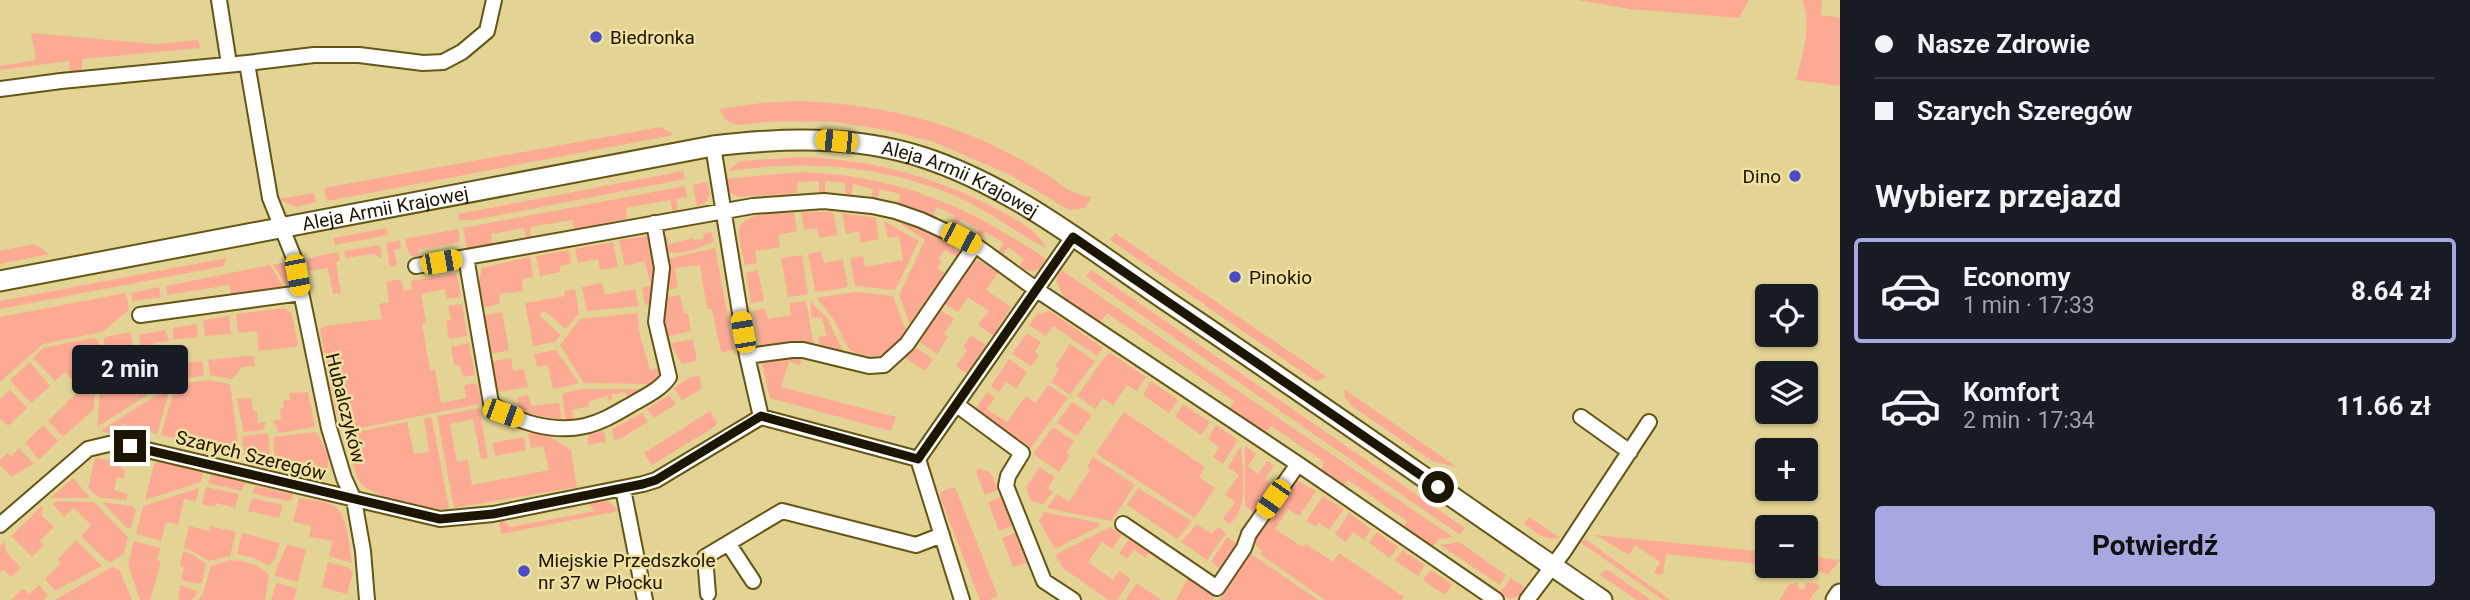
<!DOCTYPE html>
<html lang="pl">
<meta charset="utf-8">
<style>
:root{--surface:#171b24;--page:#242831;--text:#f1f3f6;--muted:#9ea1a6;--line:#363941;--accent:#a6a8df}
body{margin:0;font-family:Roboto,sans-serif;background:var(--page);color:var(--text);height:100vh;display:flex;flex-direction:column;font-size:26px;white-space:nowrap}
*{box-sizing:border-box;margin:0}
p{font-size:23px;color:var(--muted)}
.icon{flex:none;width:38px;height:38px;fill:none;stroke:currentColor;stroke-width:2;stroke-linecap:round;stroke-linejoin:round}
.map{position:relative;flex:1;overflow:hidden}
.drawer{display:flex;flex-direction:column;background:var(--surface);width:630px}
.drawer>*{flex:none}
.top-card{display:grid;align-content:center;height:154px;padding:0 35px;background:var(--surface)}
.tools{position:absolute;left:1755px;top:284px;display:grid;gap:14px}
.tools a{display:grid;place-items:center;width:63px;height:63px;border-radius:7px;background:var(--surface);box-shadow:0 2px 5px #0004;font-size:35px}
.end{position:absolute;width:32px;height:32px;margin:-16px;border:9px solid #1c1600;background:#fff;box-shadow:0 0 0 4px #fff}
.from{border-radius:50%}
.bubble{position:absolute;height:49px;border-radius:7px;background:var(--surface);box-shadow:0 2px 5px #0004;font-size:23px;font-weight:700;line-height:49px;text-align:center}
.car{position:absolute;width:21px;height:42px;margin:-21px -10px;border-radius:9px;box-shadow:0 0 5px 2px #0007;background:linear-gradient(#f5c518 24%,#345 0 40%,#f5c518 0 76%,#345 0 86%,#f5c518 0)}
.top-card b{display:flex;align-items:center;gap:24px;height:66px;font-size:26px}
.top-card b+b{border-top:2px solid var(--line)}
.top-card i{width:18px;height:18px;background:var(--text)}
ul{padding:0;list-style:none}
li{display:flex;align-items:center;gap:21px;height:105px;margin:0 14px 10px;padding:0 21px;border:4px solid transparent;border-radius:7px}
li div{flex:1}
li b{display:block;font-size:26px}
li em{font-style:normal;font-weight:700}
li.selected{border-color:var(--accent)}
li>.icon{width:63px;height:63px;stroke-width:1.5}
h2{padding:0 35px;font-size:32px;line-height:84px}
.action{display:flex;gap:14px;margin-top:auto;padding:14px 35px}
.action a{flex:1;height:80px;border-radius:7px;background:var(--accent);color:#111;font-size:28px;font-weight:700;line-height:80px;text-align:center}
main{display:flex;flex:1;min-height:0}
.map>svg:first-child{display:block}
</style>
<main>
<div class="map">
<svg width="1840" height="600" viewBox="0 0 1840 600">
<rect width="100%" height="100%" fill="#e3d495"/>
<path fill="#fcaa93" d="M1578,0H1749L1739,18L1630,9Z
M1802,0H1822L1821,15L1840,18V86L1796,80C1802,55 1813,25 1802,0Z
M31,33L157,44L198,40L201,48L82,59V71L70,72L69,61L0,70V66L36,60Z
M797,101C863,103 923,115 984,141C1003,150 1022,160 1041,171C1057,180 1073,197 1092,197L1085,208L1069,210L1010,175L934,142L886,130L836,122L777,121L737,125L726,120L719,109L761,103Z
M661,127L674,135L327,201L324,188Z
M799,157C873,159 942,178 1006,214C1021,223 1040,232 1046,249C1020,234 996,216 968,202C894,166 809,159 728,171L740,161Z
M683,171L685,179L474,220H459L458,214Z
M801,172C899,176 966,205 1046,259L1041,268L1034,271L1020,270L1018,269L1024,259L1008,247L1002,256L997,254L1004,243L985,232L979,241L974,239L979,229L961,219L956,228L950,226L955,216L937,207L933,217L898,204L900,194L880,189L876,200L871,198L873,189L853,184L851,196L845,195V183L825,181V193L819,192V181L798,182L797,193L738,197L729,192L724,179Z
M707,182C711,193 710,204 697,206L693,185Z
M685,186L687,197L676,199L678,210L673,211L670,200L626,208L627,219L574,229L572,220L530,227L531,237L526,239L524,228L491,234L492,245L467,250L463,228Z
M314,193L316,202L295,207L278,199Z
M801,212H833L838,235L819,238L817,228L804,230Z
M794,213L797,231L778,235L780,247L755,251L757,263L745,265C743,255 739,242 739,231C739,212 780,213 794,213Z
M842,213L876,218L879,239L861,243L859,231L846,234Z
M895,220L930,232L964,254L960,259L945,250L938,259L942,262L937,268L948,275L911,327L899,295L925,240Z
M884,221L919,241L895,290L855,286L850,258L863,256L865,267L903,260L899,236L888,238Z
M387,228L388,235L335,245L333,238Z
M458,229L460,242L418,250L419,260C410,257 406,249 405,239Z
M711,232L714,241C701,248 680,256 665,252L663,236H667L669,244L693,238L694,240L704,239L703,234Z
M1115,233L1327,377L1317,381L1311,378L1110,240Z
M647,236C661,255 654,282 651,304L645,305L642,288L651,285L644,261L625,266L619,240Z
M400,240L401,248L394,250L397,266L390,267L386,243Z
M613,242L618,267L600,270L598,259L578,263L575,249Z
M34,244L50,254L0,264V251Z
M380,245L382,258L373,254L346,258L344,251Z
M715,248L734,349L721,353L712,309H707L700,265L675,268L678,288L665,290L667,262L671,258Z
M569,250L571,264L560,266V272L540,276L536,256Z
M821,251L824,263L843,259L848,287L818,292L815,290L808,254Z
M338,252L340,259L336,263L341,293L333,294L328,268L309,271L307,261L309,258Z
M802,255L808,294L788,297L781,258Z
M530,257L533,277L522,279L523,291L499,294L500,304L481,308L477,291L482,268Z
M226,258L224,266L0,309V301Z
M979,260L998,273L986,290L1011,307L993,336L978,325L989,311L968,297L958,312L941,302L968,262Z
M286,262L289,277L287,287L273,265Z
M270,265L285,289L232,299L229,285L167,295L166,286Z
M1060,269L1453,537L1439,539L1431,549L1402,530L1407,521L1348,480L1342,488L1320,473L1324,462L1271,426L1264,435L1228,411L1234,401L1107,313L1100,322L1064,297L1056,281Z
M758,270L764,301L751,303L746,273Z
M1091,270L1465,528L1460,535L1086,277Z
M452,273L457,275L461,297L447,299L445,289L421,294L426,323L422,324L430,370H435L441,403L466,398L464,385L477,383L481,400L479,404L345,431C334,420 324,348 320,329L324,326L382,319L379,304L389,302L386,282L401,279L404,291L412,289L411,281Z
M602,283L605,295L635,289L639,306L587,311L582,287Z
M159,287L161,297L132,301L131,293Z
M575,289L579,313L567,328H564L546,312L540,313L541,317L561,335L555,342L533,346L525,303L565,296L564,291Z
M855,292L893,296L907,333C894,355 872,364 849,349L834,320L817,298Z
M126,293L129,310L102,332L43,344L0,382V317Z
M680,295L684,314L688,313L691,331L666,337L662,328L663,298Z
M806,301L814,346L761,349L753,311L765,308L768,319L791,315L789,303Z
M810,301L827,318L844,353L819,344L818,337L827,336L822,317L812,318Z
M462,304L467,336L449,339L446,321L451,320L448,306Z
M936,307L954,319L944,334L948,337L937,354L915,339Z
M284,308L292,314L298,345L296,347L258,351L257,331L238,333L236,314Z
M1050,311L1103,348L1097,356L1053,326L1046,336L1029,325L1037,314Z
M502,312L509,350L491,354L483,316Z
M638,313L639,332L650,370L662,368L659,379L654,384L584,383L560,345L580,319Z
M229,316L231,334L205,336L203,320Z
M197,324L198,337L173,340V328Z
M165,330L169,341L153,343L154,347L141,349L139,335Z
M130,332L134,349L122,350L123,375L156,371V366L170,365L171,380L97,427L104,340L105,337Z
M1027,333L1041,342L1035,352L1039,355L1032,366L1012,354Z
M971,335L986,345L967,374L956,366L967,351L963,347Z
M93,338L99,340L94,409L63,437L48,421L81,389L65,372L55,381L33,358L43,348Z
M693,339L697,361L682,364L670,343Z
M469,343L475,375L463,377L460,365H454L451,347Z
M911,344L933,359L925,371L903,357Z
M1070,344L1095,361L1070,395L1051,382L1059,369L1055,366Z
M556,350L578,382L577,384L553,389L548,365L537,367L534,354Z
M1111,353L1146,377L1137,391L1127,385L1113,405L1103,398L1095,409L1077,396L1106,355Z
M794,355L802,358L800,365L789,362L781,387L896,417L891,431L770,398L762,364L764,360Z
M247,356H254L255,366L242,367L232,379L210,375L208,360Z
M511,358L513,371L524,369L528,387L500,392L495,388L489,362Z
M1009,359L1027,372L1016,389L1006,381L999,392L991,386Z
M202,361L204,376L178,379L176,364Z
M30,362L50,386L31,403L10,380Z
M700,376L702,388L682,401L674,388L690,377Z
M209,380L230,384L240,455L161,435L176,384Z
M1151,381L1178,400L1169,413L1143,395Z
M1048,385L1068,398L1029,450L975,410L987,392L995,398L987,409L1007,422L1026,396L1036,403Z
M171,386L157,434L122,424L118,436L100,431Z
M582,389H646L628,401L625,392L611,395L612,399L609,400L607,396L588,402L589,406L572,410L575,422L566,421L562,396L564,393Z
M1344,389L1457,467L1432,461L1352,406L1345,397Z
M10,390L27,408L8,426L0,418V399Z
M308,392L315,427L279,433L273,421L281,420L280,409L284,408L283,401L290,400L289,393Z
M528,395L531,406L559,403L562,420L520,412L517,397Z
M669,395L676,404L654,418L647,409Z
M251,398L253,411H257L258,423L266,422L263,430L243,432L237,399Z
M1072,402L1092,415L1077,436L1057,423Z
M1183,404L1210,422L1201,435L1175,417Z
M479,408L488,458L481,459L473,419L450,424L457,462L468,460L472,485L549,470L543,446L531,448L528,434L541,431L571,450L577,487L454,508L437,416Z
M710,411L717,422L716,426L652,465L644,453Z
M1124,412L1205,467L1199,477L1215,488L1195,518L1096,453Z
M642,413L648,422L620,439L614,440L612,429Z
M429,417L432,419L449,509C429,510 373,499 361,483C352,472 353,451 346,437L347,434L407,422L414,454L429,452L424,419Z
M43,425L58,441L39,460L25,443Z
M1216,425L1238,440L1223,464L1213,457L1219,447L1208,439Z
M1052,428H1055L1074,441L1066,453L1070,456L1059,472L1033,454Z
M604,431L606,442L587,445L589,434Z
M315,432L317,433L329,456L327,472L275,458L273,439L275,437Z
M267,433L269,436L270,462H268L265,473L255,470L257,459L245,457L242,438L243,436Z
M524,437L526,450L495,456L492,443Z
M1241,446C1242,470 1250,507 1230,524L1223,519L1235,502L1225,495L1239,475L1228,467Z
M1245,446L1256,454L1248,466L1258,474L1267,461L1274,466L1265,479L1276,487L1256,515L1245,505Z
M19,448L34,464L11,477L0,465V460L7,453L11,456Z
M1093,457L1135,485L1111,521L1047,508L1057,494L1069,502L1090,470L1087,467Z
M95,458L112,460L125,471L124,479L117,477L114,490L128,494L126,500L100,498L88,488Z
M159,461L200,470L203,473L201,482L145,500L154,464Z
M1039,467L1055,477L1048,488L1053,492L1043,504L1031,501L1026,488Z
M979,468L991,473L998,490L985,495L976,472Z
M211,474L245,483L242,491L208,483Z
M73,478L89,496L88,498H50Z
M1294,479L1316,491L1299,516L1288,509L1275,529L1302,547L1306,544L1333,562L1339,553L1404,597L1402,600H1325L1260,554L1262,551L1256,545L1255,537Z
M255,486L293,494L292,500L287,501L252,493Z
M206,487L239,494L235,508L216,503L215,507L202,504Z
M955,487L998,596L989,600H980L941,500L940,492Z
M199,488L196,501L184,499L178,525L166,522L161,541L136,534L143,506Z
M1138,488L1192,521L1177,539L1127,505Z
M1323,496L1344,509L1329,530L1319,523L1316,527L1306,521Z
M1001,497L1013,526L999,531L988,502Z
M252,498L283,505L279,518L248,511Z
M299,498C309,500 322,500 332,505C348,511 349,548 352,563L329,556L333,541L309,537L311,526L293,522Z
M597,500L609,502L619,511L501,534L499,523L502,519L510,527L595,511L587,502Z
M57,501L94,502L128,537L124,554L111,562L107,561L81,536L91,525L74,508L64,517L53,504Z
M102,502L133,506L136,510L131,527L127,528Z
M43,505L41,515L54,527L40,541L44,545L32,557L11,536Z
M1044,512L1100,523V526L1055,549L1039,521Z
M1349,513L1371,529L1364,540L1353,532L1346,542L1335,534Z
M1529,517L1560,538C1545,541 1536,533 1524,524Z
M1197,524L1212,534L1218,527L1226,533L1207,560L1181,542Z
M189,526L209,531L210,526L236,532L230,556L209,561L192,551L184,548Z
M1110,527L1122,535L1112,549L1102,542L1088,562L1113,580L1119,571L1131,579L1117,600H1108L1063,568L1055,555Z
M1377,532L1398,547L1390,558L1369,543Z
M242,533L280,543L275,559L269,566L254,558L237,554Z
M1015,533L1027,563L1013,567L1002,538Z
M1595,535L1767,552V565L1666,554L1663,574L1659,575L1654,573L1660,562L1635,545L1629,555Z
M1227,537L1239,545L1223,571L1211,562Z
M1129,539L1149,553L1146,558L1134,550L1127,559L1119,553Z
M1585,539L1670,600H1663L1580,542Z
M76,540L102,566L55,591L45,579L61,563L58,559Z
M134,541L160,548L157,560L161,562L150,600H140L128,565Z
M5,542L6,552L21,568L11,577L3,569L0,572V546Z
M1459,542L1506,575L1500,585L1440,545Z
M287,545L306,549L298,582L275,576V572Z
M1402,550L1425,565L1418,576L1395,561Z
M183,551L192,554L206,564L202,582L198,584L181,580L184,567L180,566Z
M1250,553L1318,600H1219Z
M1806,556L1840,560L1828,575L1821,572L1769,565H1806Z
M231,560C246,561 259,564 269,575L265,600H198L203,594L211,566Z
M328,562L348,567L353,572L347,594L322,587Z
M112,567L119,569L132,600H55Z
M1431,570L1452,584L1445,595L1423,580Z
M1608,570L1651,600H1637L1600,575L1603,571Z
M1188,578L1215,596L1213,600H1176Z
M1511,578L1526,588L1523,594L1511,599L1498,595Z
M1798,582L1799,589H1805L1806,583H1815L1820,586L1809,600H1779L1789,585Z
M276,583L297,588L294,599L297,600H271Z
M1137,583L1161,600H1125Z
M39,585L48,595L44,600H11L23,588L29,594Z
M180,585L199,592L191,600H178Z"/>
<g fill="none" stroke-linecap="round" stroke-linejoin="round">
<defs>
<path id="street" d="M219,0L229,64
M247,63L314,55H359L423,63L443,62L462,52L487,31L494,0
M0,89L61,81L247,63L270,198L294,258L329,428L344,478L354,500L363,551L367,600
M466,257L491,403C514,423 555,433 585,426C603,422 618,412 634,403C646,396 661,389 669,377L656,322L662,268L654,223
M416,266L753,206L824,201L872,206L895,211L921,220L975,245L1037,290L1298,464L1496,600
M140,315L301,293
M747,356L792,350H803L869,366L884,365L907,344L975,245
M957,405L1022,453L1008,476L1006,486L1044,581L1073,600
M761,417L918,459
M1581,417L1630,452
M623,489L645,600
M1123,524L1217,588L1244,548L1249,534L1298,464
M0,525L88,449L109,444L130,446L440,519L493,514L643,484L656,480L761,417L747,356L713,146
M728,543L753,581
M708,594L705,557L782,511L916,545L942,535
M962,600L918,459L1073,237
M1527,600L1564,551L1649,422"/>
<g id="secondary">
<path id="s1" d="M0,281L713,146C782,138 854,135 922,157C1012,186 1089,248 1167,301C1313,399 1457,501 1602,600"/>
<path d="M1836,600L1840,594"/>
</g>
</defs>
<use href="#street" stroke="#645614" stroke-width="18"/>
<use href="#secondary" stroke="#645614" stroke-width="23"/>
<use href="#street" stroke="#fff" stroke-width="14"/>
<use href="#secondary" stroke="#fff" stroke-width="19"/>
</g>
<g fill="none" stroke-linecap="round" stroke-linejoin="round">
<path stroke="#1c1600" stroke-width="9" d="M130,446L440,519L493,514L643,484L656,480L761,416L918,459L1073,237L1438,487"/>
</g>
<g fill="#4a4dc2" stroke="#f1e1a1" stroke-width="2.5">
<circle cx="596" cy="37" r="7"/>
<circle cx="1795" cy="176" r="7"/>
<circle cx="1235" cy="277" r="7"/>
<circle cx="524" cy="571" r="7"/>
</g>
<g text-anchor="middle" stroke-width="5" stroke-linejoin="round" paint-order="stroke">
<g font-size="19" fill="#1c1600" stroke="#f1e1a1" text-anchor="start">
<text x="610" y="44">Biedronka</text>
<text x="1781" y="183" text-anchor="end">Dino</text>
<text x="1249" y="284">Pinokio</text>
<text x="538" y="567">Miejskie Przedszkole<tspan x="538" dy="22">nr 37 w Płocku</tspan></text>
</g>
<g font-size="19" fill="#1c1600" stroke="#f1e1a1">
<text dy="7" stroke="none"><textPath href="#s1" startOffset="980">Aleja Armii Krajowej</textPath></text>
<text dy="7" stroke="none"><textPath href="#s1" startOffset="392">Aleja Armii Krajowej</textPath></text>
<text transform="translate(346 408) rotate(76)" y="7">Hubalczyków</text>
<text transform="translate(251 455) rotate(14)" y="7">Szarych Szeregów</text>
</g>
</g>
</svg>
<div class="tools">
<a><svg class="icon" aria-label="locate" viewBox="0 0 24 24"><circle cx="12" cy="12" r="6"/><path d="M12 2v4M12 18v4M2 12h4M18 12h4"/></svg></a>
<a><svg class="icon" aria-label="layers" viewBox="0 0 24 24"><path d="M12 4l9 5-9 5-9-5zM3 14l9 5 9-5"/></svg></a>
<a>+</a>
<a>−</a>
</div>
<i class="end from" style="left:1438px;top:487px"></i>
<i class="end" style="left:130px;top:446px"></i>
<div class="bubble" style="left:72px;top:345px;width:116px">2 min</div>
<i class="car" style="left:836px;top:141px;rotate:276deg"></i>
<i class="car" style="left:961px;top:238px;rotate:117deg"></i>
<i class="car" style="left:441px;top:262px;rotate:80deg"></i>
<i class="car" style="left:297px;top:275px;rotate:169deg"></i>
<i class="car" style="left:743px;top:332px;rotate:350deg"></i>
<i class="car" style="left:503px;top:413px;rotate:110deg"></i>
<i class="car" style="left:1273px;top:499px;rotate:215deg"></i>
</div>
<section class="drawer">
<div class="top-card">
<b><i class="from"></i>Nasze Zdrowie</b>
<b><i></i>Szarych Szeregów</b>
</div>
<h2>Wybierz przejazd</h2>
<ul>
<li class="selected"><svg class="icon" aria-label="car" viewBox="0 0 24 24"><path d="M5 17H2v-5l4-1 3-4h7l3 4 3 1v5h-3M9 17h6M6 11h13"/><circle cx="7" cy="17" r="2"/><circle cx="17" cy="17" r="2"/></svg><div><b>Economy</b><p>1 min · 17:33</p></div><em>8.64 zł</em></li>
<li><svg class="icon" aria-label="car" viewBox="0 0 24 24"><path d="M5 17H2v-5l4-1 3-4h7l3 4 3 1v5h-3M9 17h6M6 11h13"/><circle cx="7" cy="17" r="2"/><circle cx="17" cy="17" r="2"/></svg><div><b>Komfort</b><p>2 min · 17:34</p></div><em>11.66 zł</em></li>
</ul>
<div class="action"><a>Potwierdź</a></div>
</section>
</main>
